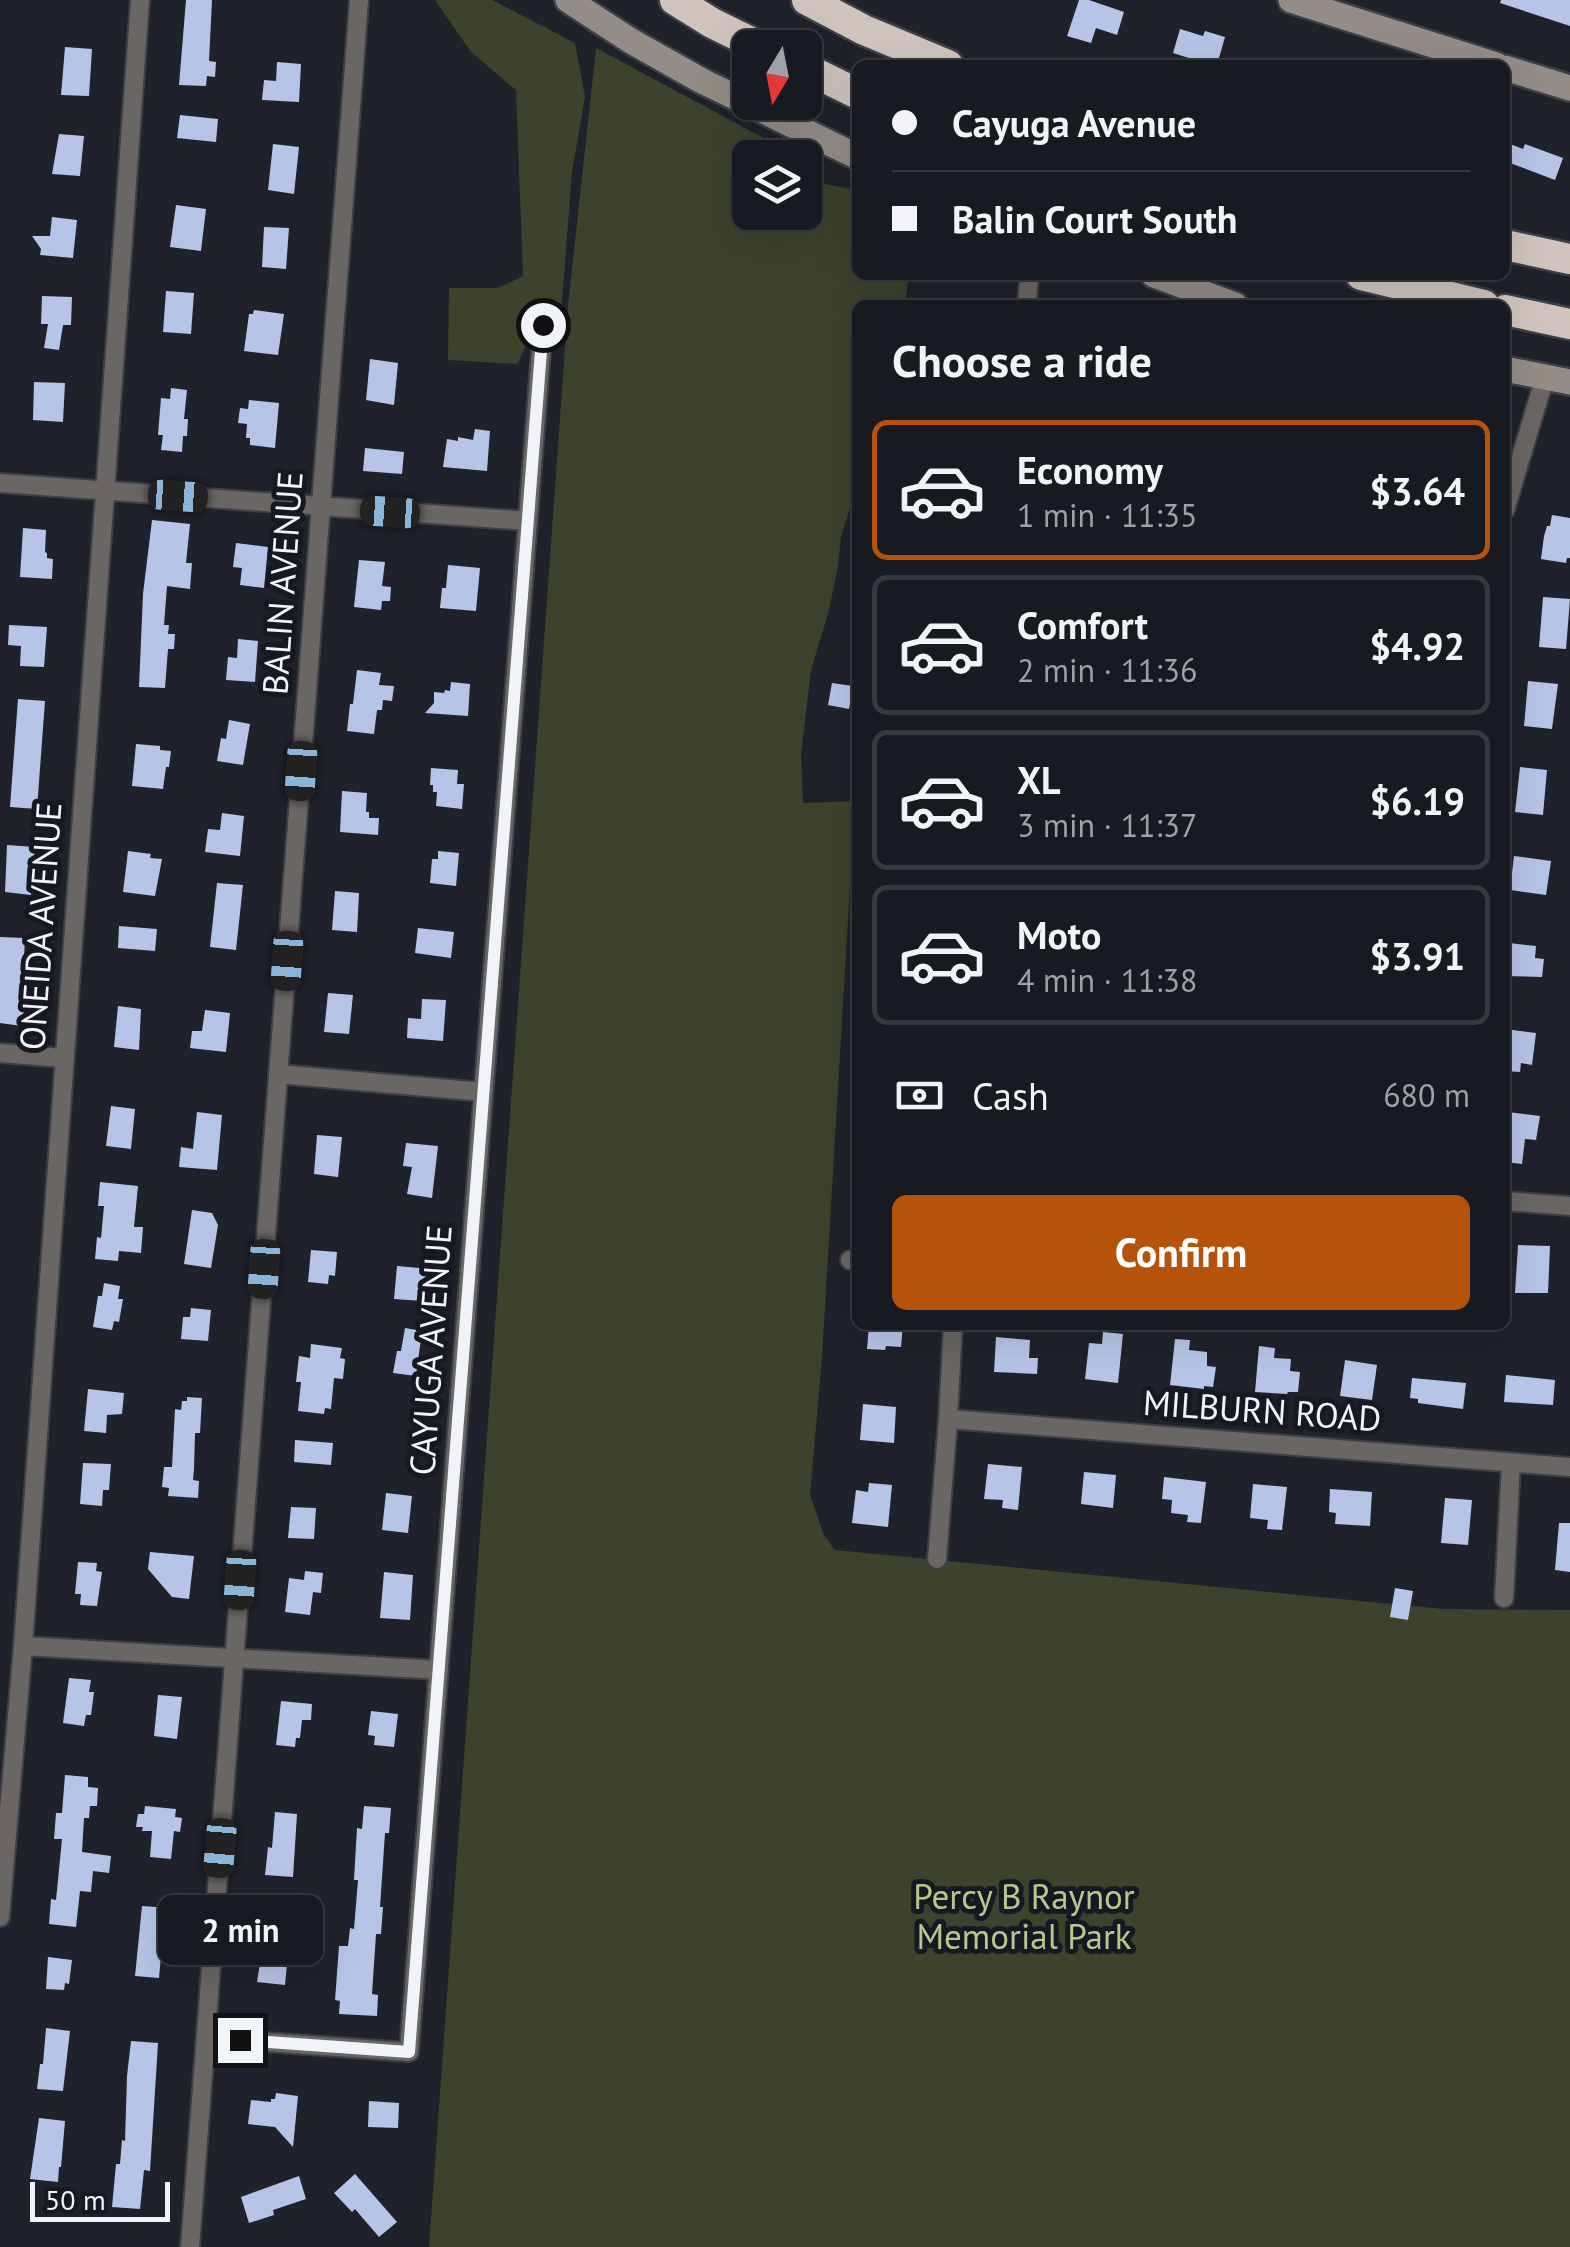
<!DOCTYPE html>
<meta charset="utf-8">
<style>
:root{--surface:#171a20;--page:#24272d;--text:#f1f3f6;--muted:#9ea1a5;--line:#36383e;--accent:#b45309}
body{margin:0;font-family:"PT Sans",sans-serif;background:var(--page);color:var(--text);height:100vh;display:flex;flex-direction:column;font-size:38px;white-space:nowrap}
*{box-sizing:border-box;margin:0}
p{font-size:32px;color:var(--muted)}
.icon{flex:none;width:55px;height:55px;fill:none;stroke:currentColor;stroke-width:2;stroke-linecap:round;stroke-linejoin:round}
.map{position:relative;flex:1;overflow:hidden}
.sheet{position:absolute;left:852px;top:300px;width:658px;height:1030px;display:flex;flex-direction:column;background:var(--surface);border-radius:15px;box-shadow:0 10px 40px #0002,0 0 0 2px var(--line)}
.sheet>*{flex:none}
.guide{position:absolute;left:852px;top:60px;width:658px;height:220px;border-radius:15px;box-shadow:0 10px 40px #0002,0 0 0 2px var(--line);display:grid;align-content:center;height:220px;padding:0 40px;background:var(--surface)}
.needle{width:65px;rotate:190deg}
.controls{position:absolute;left:732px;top:30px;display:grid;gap:20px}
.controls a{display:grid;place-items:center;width:90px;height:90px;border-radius:15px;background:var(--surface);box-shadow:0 10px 40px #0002,0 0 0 2px var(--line);font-size:50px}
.scale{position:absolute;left:30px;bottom:25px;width:140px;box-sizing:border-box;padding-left:10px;border:5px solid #f0f3f8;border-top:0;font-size:28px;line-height:35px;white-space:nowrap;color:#f0f3f8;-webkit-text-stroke:8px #161921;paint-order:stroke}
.end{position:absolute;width:45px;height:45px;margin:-22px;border:12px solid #f0f3f8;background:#111;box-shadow:0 0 0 5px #111}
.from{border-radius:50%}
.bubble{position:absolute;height:70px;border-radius:15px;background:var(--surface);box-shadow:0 10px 40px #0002,0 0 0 2px var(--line);font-size:32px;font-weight:600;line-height:70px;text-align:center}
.car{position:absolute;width:30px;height:60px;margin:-30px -15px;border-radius:12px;box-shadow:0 0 8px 2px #0007;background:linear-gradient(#222 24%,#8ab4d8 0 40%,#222 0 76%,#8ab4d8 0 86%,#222 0)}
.guide b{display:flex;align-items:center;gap:35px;height:95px;font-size:38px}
.guide b+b{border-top:2px solid var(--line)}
.guide i{width:25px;height:25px;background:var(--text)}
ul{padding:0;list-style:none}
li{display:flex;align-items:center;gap:30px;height:140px;margin:0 20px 15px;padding:0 20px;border:5px solid var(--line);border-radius:15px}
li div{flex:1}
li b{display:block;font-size:38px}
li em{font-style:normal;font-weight:600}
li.on{border-color:var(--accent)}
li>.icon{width:90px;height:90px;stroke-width:1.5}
h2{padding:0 40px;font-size:45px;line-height:120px}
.pay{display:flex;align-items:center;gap:25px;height:110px;padding:0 40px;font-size:38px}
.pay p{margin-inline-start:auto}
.action{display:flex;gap:20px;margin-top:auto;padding:20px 40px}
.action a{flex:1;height:115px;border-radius:15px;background:var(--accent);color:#fff;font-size:40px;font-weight:600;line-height:115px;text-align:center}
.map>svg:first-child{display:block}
</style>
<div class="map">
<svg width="1570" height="2247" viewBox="0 0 1570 2247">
<rect width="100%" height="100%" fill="#1f222a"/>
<path fill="#3c422c" d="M435,0H492L575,43L585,97L572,172L561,314L534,330L517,364L448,360L449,288H498L523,276L516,90L471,52Z
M596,48L799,157L750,158V212H805V161L820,169L819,183L857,190L858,275H909L905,305H858L857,485L841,537L838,567L828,614L811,670L801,754L803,803L855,801L822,1358L810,1495L824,1535L835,1550L1444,1609L1570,1610V2247H429L568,306Z"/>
<path fill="#b6c4e7" d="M186,0H212L209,61L216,62L215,77L207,76L206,86L179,85Z
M1079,0H1089L1124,12L1117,35L1096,28L1091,43L1067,36Z
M1501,0H1570V26L1500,3Z
M1180,29L1203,36L1205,31L1225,37L1217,65H1194L1195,60L1173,53Z
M65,47L92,49L89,96L61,95Z
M277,62L301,64L299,102L262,100L264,80L276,81Z
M180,115L218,119L216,142L177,138Z
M59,134L84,136L80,176L52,174Z
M1505,142L1523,149L1525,144L1563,158L1555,180L1505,161Z
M273,144L299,147L294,194L268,190Z
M176,205L206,209L201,251L170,247Z
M52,217L77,220L73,258L40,255L41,249L32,236H50Z
M264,227L289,228L286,269L262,267Z
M166,291L194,293L191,334L163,332Z
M42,296L72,297L71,325H63L59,350L44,348L48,324H41Z
M254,310L284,314L278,355L244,351L249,314H253Z
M370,359L398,363L394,405L366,400Z
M34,382L65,383L63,422L33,420Z
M171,388L187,390L184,419H188L187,436H183L182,452L161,450L163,435H158L161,398L170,399Z
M249,400L279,403L275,448L250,445V438H246L247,424L238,423L240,408L248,409Z
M475,429L490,431L487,471L443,467L447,439L458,441V437L473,440Z
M365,448L404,452L402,474L363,471Z
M1552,515L1570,518V558H1567L1566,563L1541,559L1544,536L1547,526H1550Z
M152,520L190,524L186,563H192L190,589L167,586L164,625H169L168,634H175L174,649H168L165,688L139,687L143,594Z
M23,528L46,530L45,552L47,553V558L53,559L52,579L20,577Z
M236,543L268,547L264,588L240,585L242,568L233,567Z
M359,560L385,562L382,586L391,587L390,601H382L381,610L354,607Z
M448,565L480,568L476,611L440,608L442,588H446Z
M1543,597L1570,599L1566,649L1539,647Z
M9,625L47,627L44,667L20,666L21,646L8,645Z
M238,639L258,641L255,682L226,680L228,657L237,658Z
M357,670L381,673L379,685L394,686L392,701L383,700L382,710H377L374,734L347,731L350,704H353Z
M1528,681L1558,684L1552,729L1524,726Z
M451,682L470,684L468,716L425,713L434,703V692L444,693L445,690L450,691Z
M832,683L853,686L849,709L828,705Z
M18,699L45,701L37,809L10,807Z
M229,720L250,724L243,765L217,761L221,738L226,739Z
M136,744L160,746V750L171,751L169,767H166L163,789L132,786Z
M1520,767L1547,770L1543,815L1515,812Z
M431,768L458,770L457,784H464L462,809L436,806L437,792H433V785H430Z
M342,791L367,793L366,812H369V818H379L378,835L340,832Z
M222,813L244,816L240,856L205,852L208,829L220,830Z
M7,845L35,847L31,895L5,892Z
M128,851L151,854L150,858L162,859L155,896L123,892Z
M438,851L459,853L456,886L430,883L432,859H438Z
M1514,856L1551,861L1546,895L1510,890Z
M217,883L243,885L236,950L210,947Z
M335,891L359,893L357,932L332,930Z
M119,926L157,929L155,951L118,948Z
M418,928L454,932L451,958L415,953Z
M0,937L25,938L22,1002L25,1003L22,1026L0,1023Z
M1509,943L1536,946L1535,958L1544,959L1542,977L1505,976Z
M328,993L353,995L349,1034L324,1032Z
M422,999L446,1000L443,1041L407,1038L408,1018L421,1019Z
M118,1006L141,1009L139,1050L114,1047Z
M205,1010L230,1013L226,1052L190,1048L192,1031H202Z
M1505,1029L1536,1033L1532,1065L1521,1063L1520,1072L1505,1071Z
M111,1106L135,1109L131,1149L106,1146Z
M197,1112L222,1115L217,1170L179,1167L181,1147L193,1149Z
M1508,1112L1540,1116L1536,1140L1525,1139L1522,1164L1505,1162V1113Z
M317,1135L342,1137L338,1177L314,1174Z
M406,1143L438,1146L432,1198L407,1194L412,1167L403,1166Z
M100,1182L138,1186L134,1227H143L141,1253L119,1251L118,1261L95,1259L97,1237L101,1238L104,1206H98Z
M192,1210L212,1213L218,1225L211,1268L184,1264Z
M1518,1245L1550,1246L1548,1293H1515Z
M311,1250L337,1252L335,1276L329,1275L328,1284L308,1282Z
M397,1266L431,1269L429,1291L424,1290L423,1301L394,1299Z
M104,1283L120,1286L118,1299H123L119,1322L114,1321L112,1330L93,1327L98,1296H102Z
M191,1308L211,1310L208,1341L181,1339L183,1317H190Z
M869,1325H903L901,1347L886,1346L885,1350L867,1349Z
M405,1328L422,1331L416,1376L393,1373L397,1351H401Z
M1103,1332L1123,1334L1118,1383L1085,1379L1089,1343L1102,1344Z
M996,1337L1030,1340L1029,1358H1038L1037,1374L994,1372Z
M1175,1339L1190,1340L1189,1350L1207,1352V1366L1216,1367L1213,1387L1204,1386V1389L1170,1385Z
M311,1344L342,1348L340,1358L345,1359L343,1379L334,1378L331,1409L325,1408L324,1414L298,1411L301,1382H296L299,1356L310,1358Z
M1259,1346L1275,1348L1274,1358L1291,1359L1290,1371L1300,1372L1298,1392H1288L1287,1394L1255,1392Z
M1345,1360L1377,1365L1372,1400L1340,1396Z
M1506,1375L1555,1380L1553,1405L1504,1402Z
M1412,1378L1466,1383L1463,1409L1418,1403V1399L1410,1398Z
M88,1389L124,1393L122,1414L107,1415L106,1433L84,1431Z
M187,1397L202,1398L200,1433H195L194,1469L193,1480L199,1481L198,1498L168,1496L169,1488L162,1487L164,1467H172L175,1409L181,1410L182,1401H187Z
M863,1404L896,1407L894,1443L860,1440Z
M295,1440L333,1443L331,1465L294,1462Z
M83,1463L111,1464L109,1490H103L102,1506L80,1504Z
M988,1464L1022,1467L1018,1510L1002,1508L1003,1500L984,1499Z
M1084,1472L1116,1475L1113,1508L1081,1504Z
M1164,1477L1206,1482L1201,1523L1187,1522L1188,1515L1171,1513L1172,1500L1162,1499Z
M869,1483L892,1485L888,1527L852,1523L856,1490L868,1492Z
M1253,1484L1287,1487L1282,1530L1267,1529L1268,1520L1250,1518Z
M1330,1489L1372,1492L1370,1526L1335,1524L1336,1513L1329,1512Z
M386,1493L412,1496L408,1533L382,1530Z
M1445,1498L1472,1500L1468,1545L1441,1543Z
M291,1507L316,1508L314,1539L288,1538Z
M1559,1523H1570V1572L1555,1570Z
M150,1552L194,1556L189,1599L172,1597L148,1569Z
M78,1562L97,1563L96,1571L102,1572L97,1606L80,1605L81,1594H75Z
M305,1571L323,1573L321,1593L313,1592L310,1615L285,1612L289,1578L304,1580Z
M384,1572L413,1575L410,1620L380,1618Z
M1395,1588L1413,1591L1408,1620L1390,1617Z
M69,1678L91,1680L89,1692H94L91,1715H86L84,1726L63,1723Z
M158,1695L182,1697L177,1739L154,1736Z
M281,1701L312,1704L311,1720H302L300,1738H296L295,1747L276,1745Z
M371,1711L398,1714L394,1747L374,1745L375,1736L368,1735Z
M65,1775L88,1777V1787L98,1788L97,1806H90L89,1818H84L82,1852L111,1856L109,1873L93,1871L91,1892L80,1891L76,1927L49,1924L51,1899L56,1900L62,1839H54L56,1813H62Z
M145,1806L176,1809L175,1817L182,1818L180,1832L174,1831L171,1859L150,1857L152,1831H142L143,1827H136L138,1814H144Z
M364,1806L391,1808L389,1833H385L380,1907H383L381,1934H376L372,1994L378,1995L377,2016L339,2014L340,2001L335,2000L339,1946H348L350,1928L354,1929L358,1880H354L357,1828L362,1829Z
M275,1812L297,1814L293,1877L265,1875L268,1847L272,1848Z
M142,1906L169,1908L167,1935L163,1934L159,1978L135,1976Z
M267,1919L291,1922L285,1985L257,1982Z
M48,1957L72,1960L69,1984L65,1983L64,1990L46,1989Z
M46,2028L70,2031L63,2091L37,2089L40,2064H43Z
M131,2041L158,2043L150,2171L144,2170L140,2209L112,2207L116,2164H120L122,2140L125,2141L127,2076Z
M276,2093L298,2096L293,2147L275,2127L248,2124L251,2100L271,2102V2099H275Z
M369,2101L399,2103L398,2128L368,2127Z
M39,2118L65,2121L61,2167H59L58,2182L30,2179Z
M355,2174L397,2222L379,2237L355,2209L352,2212L334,2193Z
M299,2176L306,2199L273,2210L274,2215L249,2223L241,2197Z"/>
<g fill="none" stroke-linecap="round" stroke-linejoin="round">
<defs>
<path id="street" d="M1027,305L1029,275
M0,483L528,521
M1505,510L1545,377
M0,1053L63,1058
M278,1074L483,1092
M1505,1201L1570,1206
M850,1260L858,1261
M948,1419L1570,1467
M937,1559L948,1419L953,1325
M1504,1598L1511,1463
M23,1646L439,1670
M0,1917L23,1646L140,0
M206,2038L409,2052L543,325
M190,2247L359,0"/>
<path id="secondary" d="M568,0L631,41L702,81L858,157
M1291,0L1496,65
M1505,68L1570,88
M1154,275L1235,305
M1505,369L1570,382"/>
<path id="highway" d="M675,0L712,23L763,48
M807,0L864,30L948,65
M805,68L858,94
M1505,245L1570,259
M1361,275L1484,305
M1505,310L1570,324"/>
</defs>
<use href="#street" stroke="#3c3f47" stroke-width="22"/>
<use href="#secondary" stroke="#3c3f47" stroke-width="30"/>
<use href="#highway" stroke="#3c3f47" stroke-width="35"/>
<use href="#street" stroke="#6a6663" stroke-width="18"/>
<use href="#secondary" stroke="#938c87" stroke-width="25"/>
<use href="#highway" stroke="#d0c4bd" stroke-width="30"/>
</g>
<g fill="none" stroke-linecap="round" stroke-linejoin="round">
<path stroke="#f0f3f8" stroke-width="12" d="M240,2040L409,2052L543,325"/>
</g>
<g text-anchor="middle" stroke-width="10" stroke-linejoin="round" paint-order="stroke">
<g font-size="35" fill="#f0f3f8" stroke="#161921">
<text transform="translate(283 583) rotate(-86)" y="12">BALIN AVENUE</text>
<text transform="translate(41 926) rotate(-86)" y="12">ONEIDA AVENUE</text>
<text transform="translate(431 1350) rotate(-86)" y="12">CAYUGA AVENUE</text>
<text transform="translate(1262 1411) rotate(4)" y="12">MILBURN ROAD</text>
</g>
<g font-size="35" fill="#b8c88d" stroke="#161921">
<text x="1024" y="1909">Percy B Raynor<tspan x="1024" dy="40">Memorial Park</tspan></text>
</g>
</g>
</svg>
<div class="controls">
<a><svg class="needle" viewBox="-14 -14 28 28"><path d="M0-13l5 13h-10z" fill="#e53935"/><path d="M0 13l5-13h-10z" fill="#9ea1a5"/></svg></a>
<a><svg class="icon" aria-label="layers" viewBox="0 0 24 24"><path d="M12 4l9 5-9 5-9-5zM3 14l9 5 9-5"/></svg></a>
</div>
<div class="scale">50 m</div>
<i class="end from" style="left:543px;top:325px"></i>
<i class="end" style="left:240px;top:2040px"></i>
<div class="bubble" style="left:158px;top:1895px;width:165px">2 min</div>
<i class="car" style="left:178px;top:496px;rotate:94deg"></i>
<i class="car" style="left:390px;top:512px;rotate:274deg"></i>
<i class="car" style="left:301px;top:771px;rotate:184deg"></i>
<i class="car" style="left:287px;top:961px;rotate:184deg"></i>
<i class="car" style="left:264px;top:1269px;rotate:184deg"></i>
<i class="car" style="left:240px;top:1580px;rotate:184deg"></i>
<i class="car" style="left:220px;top:1848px;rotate:185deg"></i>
<div class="guide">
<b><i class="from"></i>Cayuga Avenue</b>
<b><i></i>Balin Court South</b>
</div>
<section class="sheet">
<h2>Choose a ride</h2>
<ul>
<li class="on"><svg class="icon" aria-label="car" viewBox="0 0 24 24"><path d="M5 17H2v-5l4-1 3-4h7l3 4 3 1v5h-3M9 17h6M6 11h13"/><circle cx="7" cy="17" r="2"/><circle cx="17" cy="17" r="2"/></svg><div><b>Economy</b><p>1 min · 11:35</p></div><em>$3.64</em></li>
<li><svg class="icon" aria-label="car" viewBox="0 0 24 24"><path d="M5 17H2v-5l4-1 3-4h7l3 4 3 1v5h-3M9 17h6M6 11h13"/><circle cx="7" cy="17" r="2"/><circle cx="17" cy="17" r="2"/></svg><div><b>Comfort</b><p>2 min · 11:36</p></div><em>$4.92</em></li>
<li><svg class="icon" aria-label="car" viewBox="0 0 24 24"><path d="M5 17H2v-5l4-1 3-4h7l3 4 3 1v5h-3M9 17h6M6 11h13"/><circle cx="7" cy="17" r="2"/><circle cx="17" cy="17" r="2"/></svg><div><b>XL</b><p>3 min · 11:37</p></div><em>$6.19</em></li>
<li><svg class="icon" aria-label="car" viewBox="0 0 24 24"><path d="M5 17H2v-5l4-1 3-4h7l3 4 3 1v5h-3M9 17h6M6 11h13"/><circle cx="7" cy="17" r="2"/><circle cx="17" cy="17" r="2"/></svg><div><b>Moto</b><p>4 min · 11:38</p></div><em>$3.91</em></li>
</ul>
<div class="pay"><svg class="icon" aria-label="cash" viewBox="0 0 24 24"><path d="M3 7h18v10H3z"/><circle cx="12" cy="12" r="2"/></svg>Cash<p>680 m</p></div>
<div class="action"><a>Confirm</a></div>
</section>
</div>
